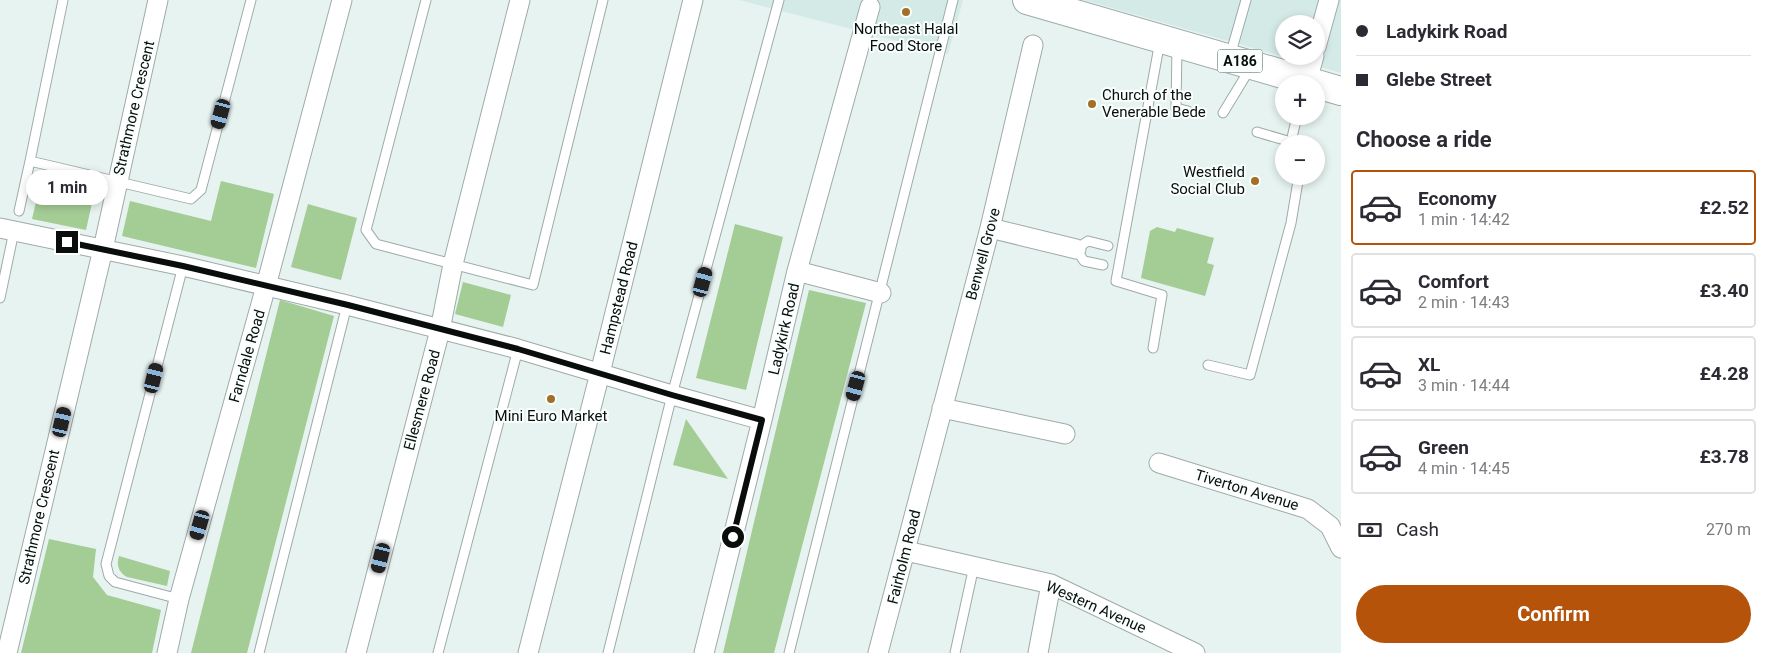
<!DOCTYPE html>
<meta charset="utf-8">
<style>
:root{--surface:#fff;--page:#f7f7f7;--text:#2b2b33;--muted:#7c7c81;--line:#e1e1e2;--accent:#b45309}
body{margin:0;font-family:Roboto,sans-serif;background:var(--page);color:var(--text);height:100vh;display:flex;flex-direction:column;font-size:19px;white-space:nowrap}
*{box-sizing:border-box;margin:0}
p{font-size:16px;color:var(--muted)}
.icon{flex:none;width:28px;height:28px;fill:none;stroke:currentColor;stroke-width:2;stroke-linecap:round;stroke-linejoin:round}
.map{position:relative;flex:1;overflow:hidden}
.sheet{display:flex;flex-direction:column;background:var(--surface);width:425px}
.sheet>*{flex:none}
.top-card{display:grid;align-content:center;height:110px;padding:0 15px;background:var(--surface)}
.tools{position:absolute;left:1275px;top:15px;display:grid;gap:10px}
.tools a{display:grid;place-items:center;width:50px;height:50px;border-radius:50%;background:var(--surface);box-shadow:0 2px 8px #0003;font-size:25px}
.end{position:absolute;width:22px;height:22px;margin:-11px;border:6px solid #090d0c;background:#fff;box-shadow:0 0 0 2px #fff}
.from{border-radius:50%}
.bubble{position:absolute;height:35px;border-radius:18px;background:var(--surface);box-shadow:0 2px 8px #0003;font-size:16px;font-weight:700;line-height:35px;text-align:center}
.car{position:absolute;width:15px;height:30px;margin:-15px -8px;border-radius:6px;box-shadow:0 0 4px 1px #0007;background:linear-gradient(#222 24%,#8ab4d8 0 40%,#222 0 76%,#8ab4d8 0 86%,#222 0)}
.top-card b{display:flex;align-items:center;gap:18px;height:48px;font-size:19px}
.top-card b+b{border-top:1px solid var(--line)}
.top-card i{width:12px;height:12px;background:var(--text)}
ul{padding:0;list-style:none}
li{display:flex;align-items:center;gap:15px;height:75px;margin:0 10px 8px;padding:0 5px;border:2px solid var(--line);border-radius:5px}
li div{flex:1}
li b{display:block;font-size:19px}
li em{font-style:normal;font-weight:700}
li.selected{border-color:var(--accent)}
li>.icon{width:45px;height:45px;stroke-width:1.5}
h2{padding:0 15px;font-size:22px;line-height:60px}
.pay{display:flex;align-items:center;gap:12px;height:55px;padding:0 15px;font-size:19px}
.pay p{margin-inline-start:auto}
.primary-button{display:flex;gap:10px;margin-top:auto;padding:10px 15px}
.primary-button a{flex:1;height:58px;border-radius:30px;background:var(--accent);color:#fff;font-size:20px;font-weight:700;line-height:58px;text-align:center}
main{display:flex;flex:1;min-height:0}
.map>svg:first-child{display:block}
</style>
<main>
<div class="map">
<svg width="1341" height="653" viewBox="0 0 1341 653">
<rect width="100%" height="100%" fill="#e6f3f1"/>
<path fill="#d4eae6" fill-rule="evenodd" d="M739,0H963L948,54Z
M1084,0H1341V73ZM1284,24H1316V56H1284Z"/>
<path fill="#a4cc95" d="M41,181L94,194L86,230L32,219Z
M221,181L274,194L256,268L122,236L130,201L211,221Z
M308,204L357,218L341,280L291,267Z
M735,224L783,237L746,390L696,378Z
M1157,227L1175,232L1177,228L1214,238L1207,263L1214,265L1205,296L1141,278L1150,231Z
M463,282L511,295L503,327L455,314Z
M809,290L866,303L774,653H723Z
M280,300L334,316L247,653H191Z
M686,419L728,479L673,465Z
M49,539L96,549L93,577L107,595L161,610L152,653H21Z
M119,556L170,571L167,586L127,577C119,572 116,566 119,556Z"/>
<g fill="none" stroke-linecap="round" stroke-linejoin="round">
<defs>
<path id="lane" d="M63,0L30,161L191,199L201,190L251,0
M426,0L366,230L376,244L533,285L603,0
M1177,47L1176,108L1188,111
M1230,56L1246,0
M1223,113L1251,67
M1257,132L1291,142L1297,116
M19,211L30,161
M1103,265L1084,261L1076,249L1088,241L1108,246
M0,298L14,231
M1153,348L1162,295L1116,281L1160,41
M1208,365L1250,375L1291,223L1298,181L1297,176
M179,599L115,582L109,576L106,564L183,266
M259,653L347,305
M438,653L518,349
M608,653L672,395L779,0
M789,653L953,0
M955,653L974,566"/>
<path id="street" d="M1316,47L1329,0
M1307,81L1314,56
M0,228L183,266L347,305L518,349L672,395L762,420
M990,228L1076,249
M797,271L881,293
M942,408L1065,434
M1159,463L1308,509L1330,526L1341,548
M906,551L1051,584L1195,653
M7,653L103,249L158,0
M167,653L179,599L266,286L342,0
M356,653L440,330L453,264L520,0
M528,653L600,373L693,0
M704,653L762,420L797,271L870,7
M878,653L990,228L1033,45
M1038,653L1051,584"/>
<path id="primary" d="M1027,0L1341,91"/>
</defs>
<use href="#lane" stroke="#9eaba8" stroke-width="11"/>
<use href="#street" stroke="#9eaba8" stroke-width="21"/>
<use href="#primary" stroke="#9eaba8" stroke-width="30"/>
<use href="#lane" stroke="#fff" stroke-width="9"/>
<use href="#street" stroke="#fff" stroke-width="19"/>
<use href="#primary" stroke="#fff" stroke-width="28"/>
</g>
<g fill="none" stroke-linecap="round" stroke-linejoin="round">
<path stroke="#090d0c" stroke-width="6" d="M67,242L183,266L348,305L518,349L672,395L762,420L733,537"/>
</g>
<g fill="#a36e27" stroke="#f9fffd" stroke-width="2">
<circle cx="906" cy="12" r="5"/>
<circle cx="1092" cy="104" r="5"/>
<circle cx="1255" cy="181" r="5"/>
<circle cx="551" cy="399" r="5"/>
</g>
<g text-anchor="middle" stroke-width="4" stroke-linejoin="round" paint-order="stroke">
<rect fill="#f9fffd" stroke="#515654" stroke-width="1" x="1217.5" y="49.5" width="45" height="23" rx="4"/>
<g font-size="14" font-weight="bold" fill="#090d0c">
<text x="1240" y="66">A186</text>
</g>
<g font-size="15" fill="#090d0c" stroke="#f9fffd">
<text x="906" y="34">Northeast Halal<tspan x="906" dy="17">Food Store</tspan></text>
<text x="1102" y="100" text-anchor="start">Church of the<tspan x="1102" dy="17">Venerable Bede</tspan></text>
<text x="1245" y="177" text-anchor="end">Westfield<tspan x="1245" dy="17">Social Club</tspan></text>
<text x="551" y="421">Mini Euro Market</text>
</g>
<g font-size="15" fill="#090d0c" stroke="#f9fffd">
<text transform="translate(134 108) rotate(-77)" y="5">Strathmore Crescent</text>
<text transform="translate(983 254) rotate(-75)" y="5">Benwell Grove</text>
<text transform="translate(619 298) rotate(-76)" y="5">Hampstead Road</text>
<text transform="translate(784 329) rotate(-77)" y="5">Ladykirk Road</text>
<text transform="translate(247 356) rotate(-74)" y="5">Farndale Road</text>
<text transform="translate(422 400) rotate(-75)" y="5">Ellesmere Road</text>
<text transform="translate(1247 490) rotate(17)" y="5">Tiverton Avenue</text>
<text transform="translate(39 517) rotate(-77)" y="5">Strathmore Crescent</text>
<text transform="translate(904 557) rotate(-76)" y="5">Fairholm Road</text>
<text transform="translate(1096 607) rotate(24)" y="5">Western Avenue</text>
</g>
</g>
</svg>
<div class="tools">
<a><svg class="icon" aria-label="layers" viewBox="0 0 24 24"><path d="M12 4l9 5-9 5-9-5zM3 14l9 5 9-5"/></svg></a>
<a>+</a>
<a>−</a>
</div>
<i class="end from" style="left:733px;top:537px"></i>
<i class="end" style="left:67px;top:242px"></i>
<div class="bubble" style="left:26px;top:170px;width:82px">1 min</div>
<i class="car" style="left:221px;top:114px;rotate:195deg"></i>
<i class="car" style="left:703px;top:282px;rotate:15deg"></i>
<i class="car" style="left:154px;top:378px;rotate:14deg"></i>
<i class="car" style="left:856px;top:386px;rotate:195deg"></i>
<i class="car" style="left:62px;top:422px;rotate:13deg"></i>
<i class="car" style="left:200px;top:525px;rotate:196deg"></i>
<i class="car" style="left:381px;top:558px;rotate:194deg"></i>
</div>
<section class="sheet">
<div class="top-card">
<b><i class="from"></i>Ladykirk Road</b>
<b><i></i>Glebe Street</b>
</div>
<h2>Choose a ride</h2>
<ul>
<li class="selected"><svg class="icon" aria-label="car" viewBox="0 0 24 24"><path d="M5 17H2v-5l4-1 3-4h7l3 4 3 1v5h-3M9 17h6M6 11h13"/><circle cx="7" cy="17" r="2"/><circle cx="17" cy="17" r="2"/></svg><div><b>Economy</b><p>1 min · 14:42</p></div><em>£2.52</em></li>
<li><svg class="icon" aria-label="car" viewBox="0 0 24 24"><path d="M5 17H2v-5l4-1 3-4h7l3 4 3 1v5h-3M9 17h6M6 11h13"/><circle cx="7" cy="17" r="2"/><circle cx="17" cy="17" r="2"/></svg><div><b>Comfort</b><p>2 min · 14:43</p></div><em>£3.40</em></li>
<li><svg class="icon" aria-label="car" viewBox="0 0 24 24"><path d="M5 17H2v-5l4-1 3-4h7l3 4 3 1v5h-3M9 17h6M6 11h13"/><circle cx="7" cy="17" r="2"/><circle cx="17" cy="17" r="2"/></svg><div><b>XL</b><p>3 min · 14:44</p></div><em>£4.28</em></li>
<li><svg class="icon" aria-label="car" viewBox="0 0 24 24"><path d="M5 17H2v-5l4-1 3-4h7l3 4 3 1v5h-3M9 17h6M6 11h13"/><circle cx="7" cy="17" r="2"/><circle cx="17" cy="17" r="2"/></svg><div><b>Green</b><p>4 min · 14:45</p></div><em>£3.78</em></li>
</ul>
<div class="pay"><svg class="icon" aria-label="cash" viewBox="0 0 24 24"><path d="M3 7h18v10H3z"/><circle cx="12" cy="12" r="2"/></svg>Cash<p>270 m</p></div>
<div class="primary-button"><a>Confirm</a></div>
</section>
</main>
